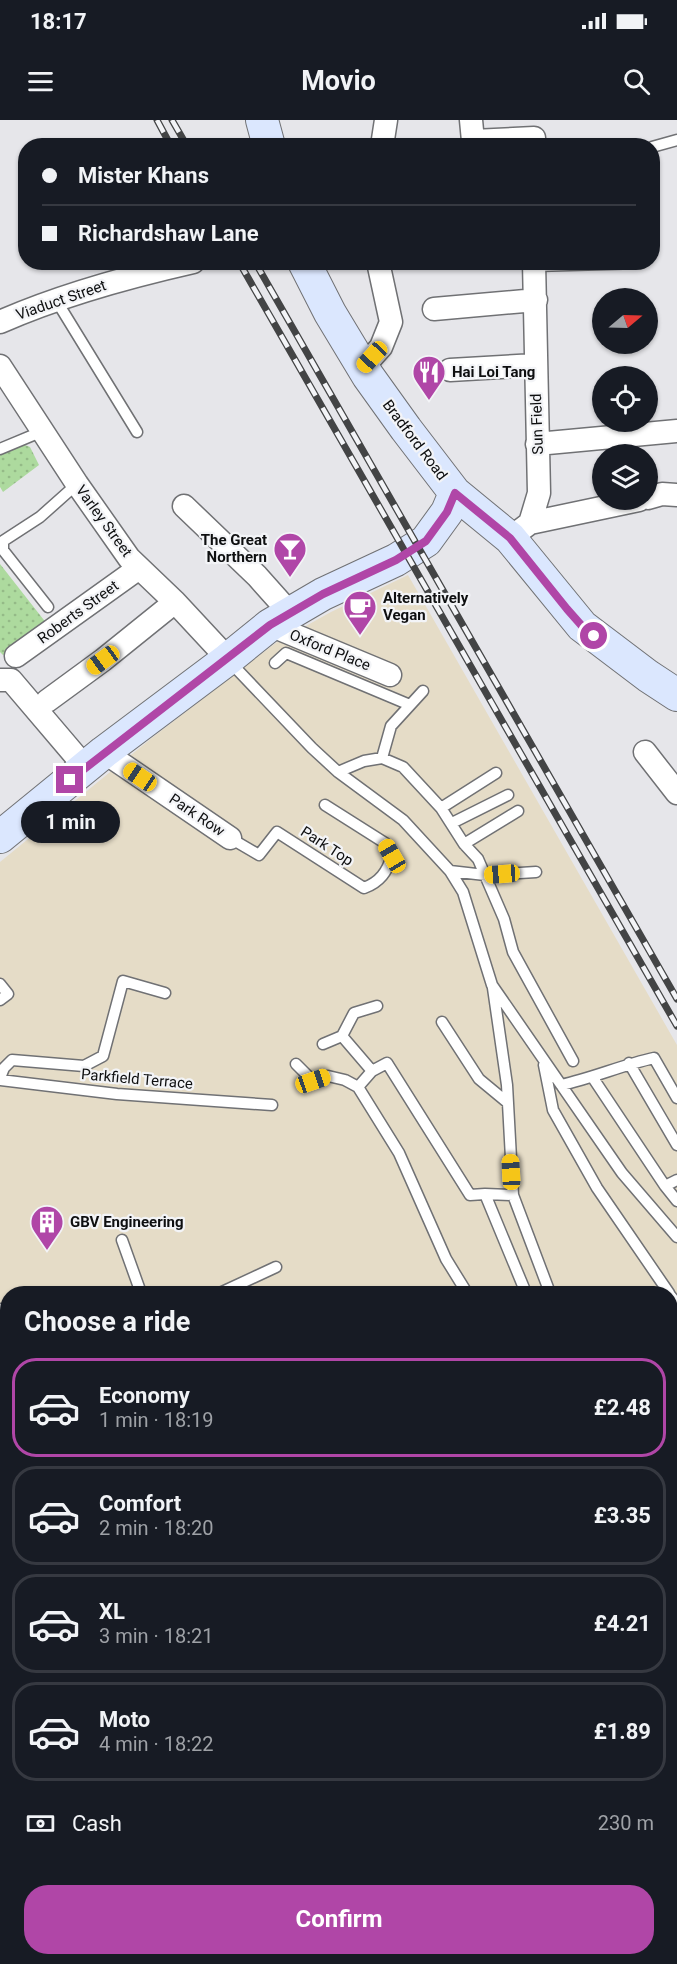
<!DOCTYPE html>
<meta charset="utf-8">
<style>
:root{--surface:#171b24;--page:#242831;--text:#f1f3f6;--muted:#9ea1a6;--line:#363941;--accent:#b046a7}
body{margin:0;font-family:Roboto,sans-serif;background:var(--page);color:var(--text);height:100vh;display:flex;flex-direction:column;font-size:22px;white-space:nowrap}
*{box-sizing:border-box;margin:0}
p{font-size:20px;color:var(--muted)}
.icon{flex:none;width:33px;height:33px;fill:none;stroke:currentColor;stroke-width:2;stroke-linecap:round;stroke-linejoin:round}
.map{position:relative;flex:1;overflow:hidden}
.sheet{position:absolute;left:0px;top:1166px;width:678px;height:680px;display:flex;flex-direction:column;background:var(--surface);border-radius:24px 24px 0 0;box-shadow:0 2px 4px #0004}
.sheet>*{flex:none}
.guide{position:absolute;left:18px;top:18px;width:642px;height:132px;border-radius:24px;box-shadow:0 2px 4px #0004;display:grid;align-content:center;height:132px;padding:0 24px;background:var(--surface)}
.needle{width:39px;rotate:71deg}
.fabs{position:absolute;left:592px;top:168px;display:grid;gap:12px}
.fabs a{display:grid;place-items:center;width:66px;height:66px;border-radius:50%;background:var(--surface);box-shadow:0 2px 4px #0004;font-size:30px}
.end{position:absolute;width:27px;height:27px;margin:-14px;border:8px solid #b046a7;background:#fff;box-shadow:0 0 0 3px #fff}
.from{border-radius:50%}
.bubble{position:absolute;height:42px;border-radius:21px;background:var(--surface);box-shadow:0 2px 4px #0004;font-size:20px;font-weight:700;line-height:42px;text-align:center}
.car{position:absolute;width:18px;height:36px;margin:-18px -9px;border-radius:8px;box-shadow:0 0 4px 2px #0007;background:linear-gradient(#f5c518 24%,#345 0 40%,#f5c518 0 76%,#345 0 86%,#f5c518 0)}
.guide b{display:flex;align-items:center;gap:21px;height:57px;font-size:22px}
.guide b+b{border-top:2px solid var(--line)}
.guide i{width:15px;height:15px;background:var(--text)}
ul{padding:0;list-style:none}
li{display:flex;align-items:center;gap:18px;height:99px;margin:0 12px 9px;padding:0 12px;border:3px solid var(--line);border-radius:24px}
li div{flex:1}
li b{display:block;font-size:22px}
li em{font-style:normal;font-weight:700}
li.selected{border-color:var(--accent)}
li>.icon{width:54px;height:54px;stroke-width:1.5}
h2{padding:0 24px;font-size:27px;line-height:72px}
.pay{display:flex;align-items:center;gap:15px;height:66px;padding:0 24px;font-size:22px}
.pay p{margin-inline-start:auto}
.action{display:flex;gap:12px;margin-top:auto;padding:12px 24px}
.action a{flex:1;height:69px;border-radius:24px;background:var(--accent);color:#fff;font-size:24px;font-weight:700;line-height:69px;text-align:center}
.status{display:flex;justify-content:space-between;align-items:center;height:42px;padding:0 30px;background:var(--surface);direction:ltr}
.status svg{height:16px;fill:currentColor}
header{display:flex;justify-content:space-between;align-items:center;height:78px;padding:0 24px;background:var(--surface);font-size:27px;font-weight:700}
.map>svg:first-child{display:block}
</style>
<div class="status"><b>18:17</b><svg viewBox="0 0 49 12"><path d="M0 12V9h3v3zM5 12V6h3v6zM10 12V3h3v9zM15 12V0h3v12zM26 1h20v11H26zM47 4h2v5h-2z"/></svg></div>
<header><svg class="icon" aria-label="menu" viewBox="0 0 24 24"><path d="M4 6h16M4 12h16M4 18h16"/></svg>Movio<svg class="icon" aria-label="search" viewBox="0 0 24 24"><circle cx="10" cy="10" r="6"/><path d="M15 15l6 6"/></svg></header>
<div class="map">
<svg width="677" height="1844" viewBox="0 0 677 1844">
<defs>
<pattern id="grass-dots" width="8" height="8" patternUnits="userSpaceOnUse" patternTransform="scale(1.5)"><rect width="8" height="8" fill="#adda9e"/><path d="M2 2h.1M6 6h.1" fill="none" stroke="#94ba87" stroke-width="1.8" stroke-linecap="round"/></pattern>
</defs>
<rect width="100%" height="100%" fill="#e6e6ea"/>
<path fill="#e5dcc7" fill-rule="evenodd" d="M408,455L677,925V1844H0V742L153,617L277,522L331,492ZM8,1173H670V1838H8Z"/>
<path fill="url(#grass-dots)" d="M25,325L30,327L39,345L3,372L0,367V333Z
M0,444L47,504L3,535L0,532Z
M307,1838H360L363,1844H294Z"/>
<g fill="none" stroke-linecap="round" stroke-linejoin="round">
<defs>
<path id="lane" d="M652,27L677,20
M534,146L641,143
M56,180L137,312
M0,329L43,311
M3,422V430L48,487
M0,423L40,397L77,364
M230,542L312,628L338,652L403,700L450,751L463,772L492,865L622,1053L677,1117
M275,543L286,533L410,585
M382,638L391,606L423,571
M338,652L364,641L382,638L403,647L441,688L464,724L478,739L504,799L513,832L573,941
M441,688L496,653
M452,703L508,675
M230,718L259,735L277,712L364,768C380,762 387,752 392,736L385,723L325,685
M464,724L518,691
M450,751L485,755L536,752
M0,864L8,874L0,880
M493,868L507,965L513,1075L550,1173
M442,902L479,959L508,983
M342,916L372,951
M323,924L342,916L354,893L377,886
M629,943L677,1025
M296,944L313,961L328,956L345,960L358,967L399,1033L446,1139L467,1173
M544,945L553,990L597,1068L669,1173
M0,958L4,948L12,940L84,946L103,936L123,861L165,873
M593,958L665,1066L677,1060
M0,960L117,974L272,985
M561,965C593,958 622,945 654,938L677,978
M358,967L372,951L387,943L470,1075L485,1074L526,1173
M665,1066L677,1081
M485,1074L513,1075
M122,1120L141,1173
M220,1173L276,1147
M670,1175L677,1184
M0,1238L8,1236
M670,1356L677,1366
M670,1411L677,1423
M670,1453L677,1449
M670,1488L677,1484
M0,1496L8,1494
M0,1761L8,1759
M107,1838L111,1844
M254,1844L266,1838"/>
<path id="street" d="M471,0L473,21L534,18
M382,26L386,0
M434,189L536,180
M0,202C61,175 127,157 193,142
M0,246L77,364L129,438L175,482L228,539
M363,247L381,227L391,202L378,142
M450,250L535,245
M537,324L677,311
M648,378L662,374L677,375
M184,386L257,456L290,493
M530,403L639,380
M510,418L530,403L539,373L534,142
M270,505L390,555
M16,536L139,448
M0,560H11L85,647
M47,581L103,540L175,482
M104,632L230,718
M645,632L677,673
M0,1195L8,1204
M670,1720L677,1717
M382,1838L386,1844"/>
<path id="secondary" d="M262,0L269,26
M304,142L330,193L368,256L406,309L455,373L510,418L582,506L648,556L677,575
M0,717L104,632L228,539L270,505L323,474L396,440L426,421L447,392L455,373"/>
</defs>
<use href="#lane" stroke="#707174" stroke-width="13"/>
<use href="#street" stroke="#707174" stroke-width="25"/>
<use href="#secondary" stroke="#707174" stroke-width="34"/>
<path stroke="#727375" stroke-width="4" stroke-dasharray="3 4.5" stroke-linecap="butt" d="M232,1838L235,1844
M161,1844L172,1838"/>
<use href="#lane" stroke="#fff" stroke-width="10"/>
<use href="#street" stroke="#fff" stroke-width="22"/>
<use href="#secondary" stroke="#dbe7fe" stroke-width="32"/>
<defs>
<path id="rail" d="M157,0L171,26
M172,0L187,26
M239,142L677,906
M255,142L677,879"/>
</defs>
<use href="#rail" stroke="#434445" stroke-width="7"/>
<use href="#rail" stroke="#f3f4f7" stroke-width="4.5" stroke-dasharray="14" stroke-linecap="butt"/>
</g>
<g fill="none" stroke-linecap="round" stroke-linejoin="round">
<path stroke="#b046a7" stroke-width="8" d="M70,660L270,505L323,474L396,440L426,421L447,392L455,373L510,418L567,489L582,506L594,516"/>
</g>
<defs>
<symbol id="restaurant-pin" viewBox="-11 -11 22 30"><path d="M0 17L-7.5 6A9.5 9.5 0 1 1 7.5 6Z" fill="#b046a7" stroke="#f3f4f7"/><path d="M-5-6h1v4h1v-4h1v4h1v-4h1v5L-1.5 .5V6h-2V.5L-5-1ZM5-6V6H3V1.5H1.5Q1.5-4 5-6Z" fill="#fff"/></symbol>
<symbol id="bar-pin" viewBox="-11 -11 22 30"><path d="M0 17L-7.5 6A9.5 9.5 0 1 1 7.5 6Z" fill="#b046a7" stroke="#f3f4f7"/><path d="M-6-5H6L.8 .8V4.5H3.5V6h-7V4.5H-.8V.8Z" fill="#fff"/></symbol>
<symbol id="cafe-pin" viewBox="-11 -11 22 30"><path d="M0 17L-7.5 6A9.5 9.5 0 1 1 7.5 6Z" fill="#b046a7" stroke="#f3f4f7"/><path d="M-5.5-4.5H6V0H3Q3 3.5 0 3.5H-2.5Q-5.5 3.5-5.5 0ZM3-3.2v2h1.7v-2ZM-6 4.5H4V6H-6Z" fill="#fff"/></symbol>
<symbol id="building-pin" viewBox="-11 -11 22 30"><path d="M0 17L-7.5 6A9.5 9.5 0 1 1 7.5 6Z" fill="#b046a7" stroke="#f3f4f7"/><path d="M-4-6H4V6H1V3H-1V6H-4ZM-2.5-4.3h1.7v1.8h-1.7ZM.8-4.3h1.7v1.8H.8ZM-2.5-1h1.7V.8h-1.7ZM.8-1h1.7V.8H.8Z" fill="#fff"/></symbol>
</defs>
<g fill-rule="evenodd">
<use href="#restaurant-pin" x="410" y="233" width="38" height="52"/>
<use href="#bar-pin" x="271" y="410" width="38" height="52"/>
<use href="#cafe-pin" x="341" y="468" width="38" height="52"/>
<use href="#building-pin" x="28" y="1083" width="38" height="52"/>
</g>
<g text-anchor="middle" stroke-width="4.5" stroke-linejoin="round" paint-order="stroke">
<g font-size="15" fill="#0e0f10" stroke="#f3f4f7">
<text transform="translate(61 180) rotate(-19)" y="5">Viaduct Street</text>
<text transform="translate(537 304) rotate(-92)" y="5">Sun Field</text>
<text transform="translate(415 320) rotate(53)" y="5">Bradford Road</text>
<text transform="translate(104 401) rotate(54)" y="5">Varley Street</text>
<text transform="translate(78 492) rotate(-36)" y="5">Roberts Street</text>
<text transform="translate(330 530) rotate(22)" y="5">Oxford Place</text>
<text transform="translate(197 695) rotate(34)" y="5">Park Row</text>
<text transform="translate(327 726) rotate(33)" y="5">Park Top</text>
<text transform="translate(137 959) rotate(5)" y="5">Parkfield Terrace</text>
</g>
<g font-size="15" font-weight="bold" fill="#0e0f10" stroke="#f3f4f7" text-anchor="start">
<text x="452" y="257">Hai Loi Tang</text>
<text x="267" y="425" text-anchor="end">The Great<tspan x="267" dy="17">Northern</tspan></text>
<text x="383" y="483">Alternatively<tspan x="383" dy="17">Vegan</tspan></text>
<text x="70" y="1107">GBV Engineering</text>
</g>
</g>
</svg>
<div class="fabs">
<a><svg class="needle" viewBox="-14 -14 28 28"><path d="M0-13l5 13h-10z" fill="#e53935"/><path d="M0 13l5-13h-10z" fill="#9ea1a6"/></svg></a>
<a><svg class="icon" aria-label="locate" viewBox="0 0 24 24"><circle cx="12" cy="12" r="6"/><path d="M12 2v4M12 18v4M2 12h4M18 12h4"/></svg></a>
<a><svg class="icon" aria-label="layers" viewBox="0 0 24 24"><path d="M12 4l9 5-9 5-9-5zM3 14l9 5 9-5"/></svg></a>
</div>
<i class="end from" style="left:594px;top:516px"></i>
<i class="end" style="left:70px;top:660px"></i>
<div class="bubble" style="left:21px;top:681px;width:99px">1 min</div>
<i class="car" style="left:372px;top:237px;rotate:223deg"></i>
<i class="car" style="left:103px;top:540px;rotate:234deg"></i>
<i class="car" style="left:140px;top:657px;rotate:304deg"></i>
<i class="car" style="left:392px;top:736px;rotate:330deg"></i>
<i class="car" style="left:502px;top:754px;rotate:266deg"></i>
<i class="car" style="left:313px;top:961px;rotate:71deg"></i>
<i class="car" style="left:511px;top:1052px;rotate:357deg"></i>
<div class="guide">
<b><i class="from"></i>Mister Khans</b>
<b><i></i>Richardshaw Lane</b>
</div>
<section class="sheet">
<h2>Choose a ride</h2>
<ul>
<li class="selected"><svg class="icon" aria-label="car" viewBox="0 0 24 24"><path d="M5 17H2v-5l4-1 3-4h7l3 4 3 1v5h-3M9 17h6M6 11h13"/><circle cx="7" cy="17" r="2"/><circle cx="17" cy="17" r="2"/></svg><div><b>Economy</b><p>1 min · 18:19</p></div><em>£2.48</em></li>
<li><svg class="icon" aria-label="car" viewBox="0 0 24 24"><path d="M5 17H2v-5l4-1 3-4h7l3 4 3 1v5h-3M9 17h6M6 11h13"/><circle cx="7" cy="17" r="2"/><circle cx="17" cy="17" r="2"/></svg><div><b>Comfort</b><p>2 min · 18:20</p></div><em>£3.35</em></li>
<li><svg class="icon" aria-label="car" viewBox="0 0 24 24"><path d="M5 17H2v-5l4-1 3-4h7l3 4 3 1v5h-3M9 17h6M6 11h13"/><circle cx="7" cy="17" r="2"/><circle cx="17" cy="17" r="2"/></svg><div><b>XL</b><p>3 min · 18:21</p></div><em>£4.21</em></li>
<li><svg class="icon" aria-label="car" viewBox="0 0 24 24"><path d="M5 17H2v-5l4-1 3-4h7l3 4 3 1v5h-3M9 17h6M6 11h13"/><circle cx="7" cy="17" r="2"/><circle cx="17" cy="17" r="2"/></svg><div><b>Moto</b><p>4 min · 18:22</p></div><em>£1.89</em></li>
</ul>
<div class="pay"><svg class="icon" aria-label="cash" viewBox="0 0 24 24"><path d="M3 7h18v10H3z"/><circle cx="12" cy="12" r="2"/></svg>Cash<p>230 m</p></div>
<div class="action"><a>Confirm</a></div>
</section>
</div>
